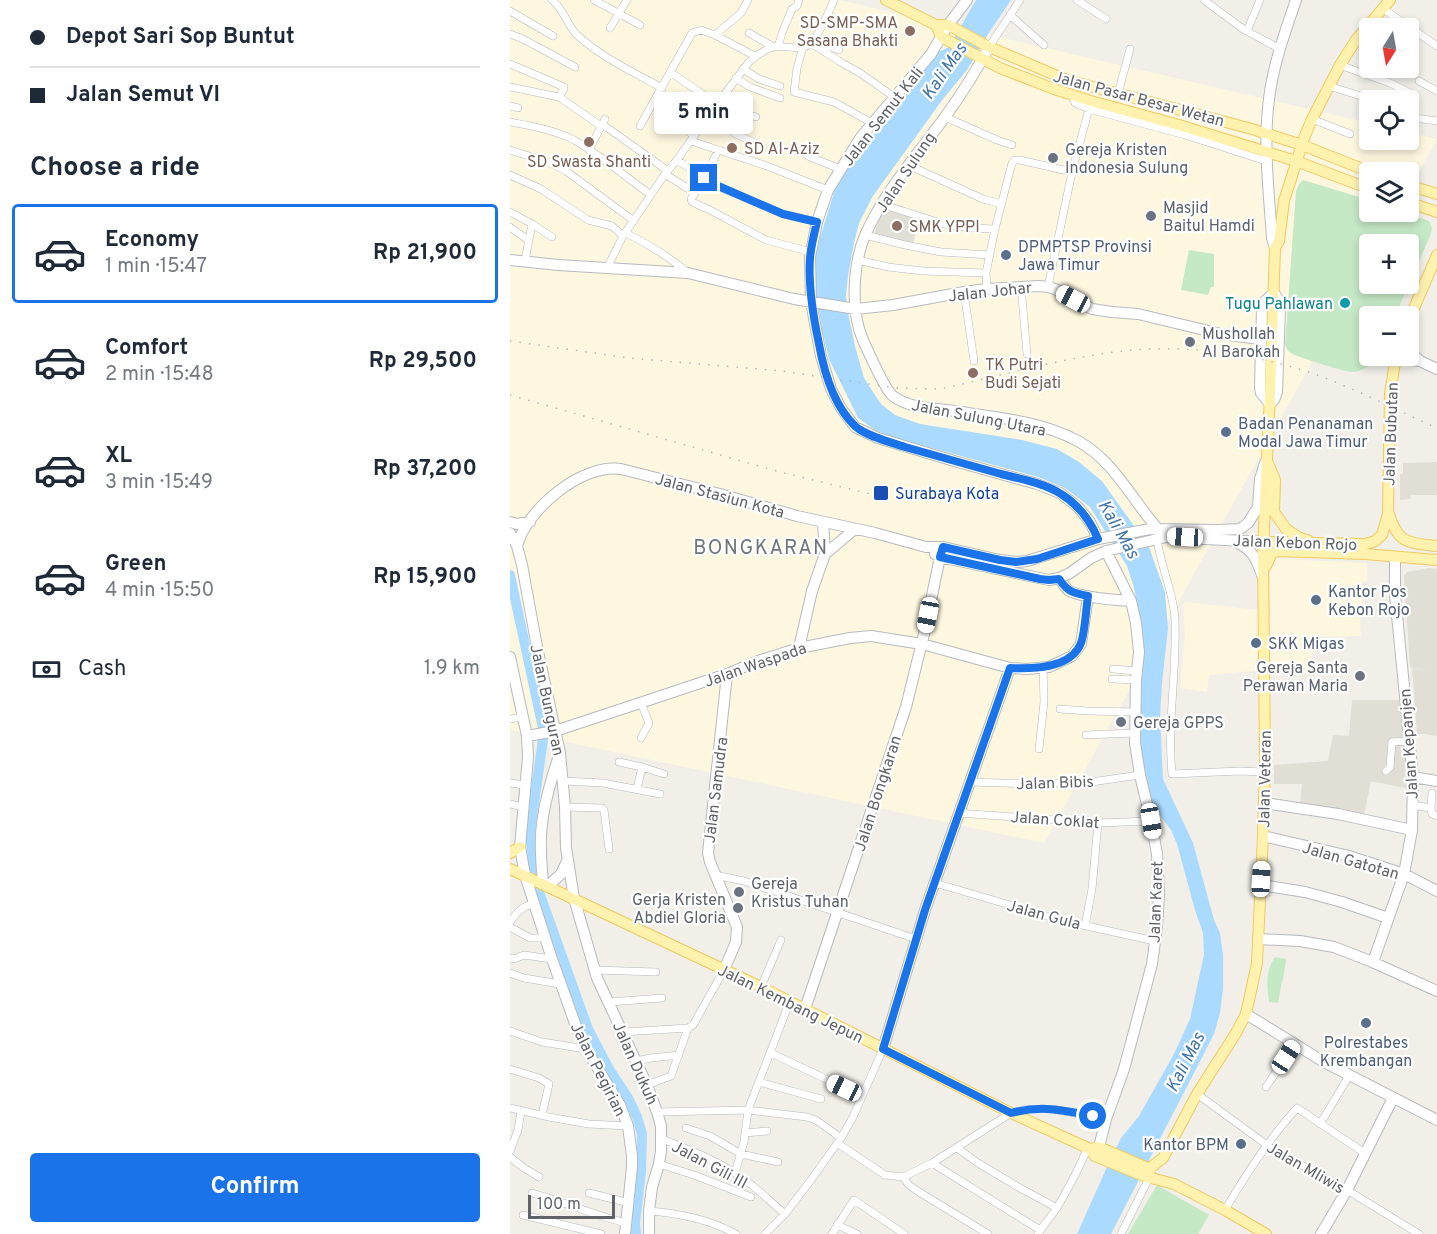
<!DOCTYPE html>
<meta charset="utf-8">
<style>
:root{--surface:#fff;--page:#f2f2f3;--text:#1f2937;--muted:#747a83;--line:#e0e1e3;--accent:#1a73e8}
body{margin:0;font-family:Overpass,sans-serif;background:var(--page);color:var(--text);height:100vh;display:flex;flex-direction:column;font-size:22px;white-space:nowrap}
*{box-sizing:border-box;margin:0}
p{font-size:20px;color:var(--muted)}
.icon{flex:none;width:33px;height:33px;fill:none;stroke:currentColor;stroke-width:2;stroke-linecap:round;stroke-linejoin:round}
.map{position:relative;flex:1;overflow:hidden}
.sheet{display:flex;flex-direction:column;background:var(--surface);width:510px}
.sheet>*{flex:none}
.top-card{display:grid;align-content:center;height:132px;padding:0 30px;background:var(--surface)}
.needle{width:39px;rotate:191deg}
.controls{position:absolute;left:849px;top:18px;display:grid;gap:12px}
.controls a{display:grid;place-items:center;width:60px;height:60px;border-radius:6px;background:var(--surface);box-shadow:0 3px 9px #0003;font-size:30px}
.scale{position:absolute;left:18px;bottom:15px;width:87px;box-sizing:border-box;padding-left:6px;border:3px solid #5f6368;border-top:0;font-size:16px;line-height:21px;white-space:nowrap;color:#5f6368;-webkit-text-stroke:4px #fff;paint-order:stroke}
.end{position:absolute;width:27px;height:27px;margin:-14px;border:8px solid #1a73e8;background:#fff;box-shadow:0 0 0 3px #fff}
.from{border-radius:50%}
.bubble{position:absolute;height:42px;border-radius:6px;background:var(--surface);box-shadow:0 3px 9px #0003;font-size:20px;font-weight:700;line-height:42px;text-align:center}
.car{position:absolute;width:18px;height:36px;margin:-18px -9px;border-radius:8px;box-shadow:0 0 4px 2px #0007;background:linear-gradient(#fff 24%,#345 0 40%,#fff 0 76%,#345 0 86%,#fff 0)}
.top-card b{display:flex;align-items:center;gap:21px;height:57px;font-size:22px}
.top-card b+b{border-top:2px solid var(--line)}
.top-card i{width:15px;height:15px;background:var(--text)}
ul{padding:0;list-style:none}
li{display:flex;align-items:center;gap:18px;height:99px;margin:0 12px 9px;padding:0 18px;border:3px solid transparent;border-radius:6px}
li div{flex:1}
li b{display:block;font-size:22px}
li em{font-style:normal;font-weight:700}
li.current{border-color:var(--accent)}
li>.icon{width:54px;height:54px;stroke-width:1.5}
h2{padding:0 30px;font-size:27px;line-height:72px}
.pay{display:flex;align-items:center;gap:15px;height:66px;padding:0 30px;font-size:22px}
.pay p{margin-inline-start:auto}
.button{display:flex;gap:12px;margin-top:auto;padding:12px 30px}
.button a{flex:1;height:69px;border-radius:6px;background:var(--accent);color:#fff;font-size:24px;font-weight:700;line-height:69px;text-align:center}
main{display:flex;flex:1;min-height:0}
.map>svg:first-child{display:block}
</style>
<main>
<section class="sheet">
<div class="top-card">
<b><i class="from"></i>Depot Sari Sop Buntut</b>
<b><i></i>Jalan Semut VI</b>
</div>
<h2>Choose a ride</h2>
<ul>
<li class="current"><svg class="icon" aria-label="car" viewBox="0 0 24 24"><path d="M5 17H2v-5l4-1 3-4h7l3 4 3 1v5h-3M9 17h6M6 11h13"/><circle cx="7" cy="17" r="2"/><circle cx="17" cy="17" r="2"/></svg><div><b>Economy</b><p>1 min · 15:47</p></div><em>Rp 21,900</em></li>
<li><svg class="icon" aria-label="car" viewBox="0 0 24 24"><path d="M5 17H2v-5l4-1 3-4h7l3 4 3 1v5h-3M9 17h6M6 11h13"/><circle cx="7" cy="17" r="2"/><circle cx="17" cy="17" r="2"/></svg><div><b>Comfort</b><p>2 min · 15:48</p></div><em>Rp 29,500</em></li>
<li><svg class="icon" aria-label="car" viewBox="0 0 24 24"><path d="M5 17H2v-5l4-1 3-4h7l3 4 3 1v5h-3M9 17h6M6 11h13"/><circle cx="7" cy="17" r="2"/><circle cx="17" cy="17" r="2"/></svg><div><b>XL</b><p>3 min · 15:49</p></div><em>Rp 37,200</em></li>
<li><svg class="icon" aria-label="car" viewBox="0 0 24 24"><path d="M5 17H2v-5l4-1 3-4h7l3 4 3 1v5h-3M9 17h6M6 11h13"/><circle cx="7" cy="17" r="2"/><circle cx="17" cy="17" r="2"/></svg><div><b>Green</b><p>4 min · 15:50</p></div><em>Rp 15,900</em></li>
</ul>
<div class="pay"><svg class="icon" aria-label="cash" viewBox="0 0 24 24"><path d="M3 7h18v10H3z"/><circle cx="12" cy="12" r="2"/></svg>Cash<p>1.9 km</p></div>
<div class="button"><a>Confirm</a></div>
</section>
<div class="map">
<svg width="927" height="1234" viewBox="0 0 927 1234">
<rect width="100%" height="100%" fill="#f1efe8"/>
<path fill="#fef7e0" d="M0,0H329L859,123L860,140H898L899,132L927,139L899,190L898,172H860L859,260L534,843L0,730Z
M767,559L857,563V581L852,582V618H850L851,636L802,637V673H761L760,565Z
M676,602L748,610L752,670L699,675L697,692L670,688L675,636L673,604Z"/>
<path fill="#e1ded6" d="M374,206L410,219L403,244L364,234Z
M927,462V495H901L900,499L890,500V474H893V463Z
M919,568L927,569V736L915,734H907L902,668L921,672L900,667L896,606L894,576L897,572Z
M842,700H892L900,789L861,781L854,815L790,806L792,784H764V765L818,761L823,735L839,736Z"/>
<path fill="#c5e8c5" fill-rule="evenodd" d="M793,180L859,200L860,212H893L919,221L922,228L920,236L885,316H860V356H868C862,363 855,370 845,372C836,373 796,359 784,355L778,351L775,345L786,191L789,184ZM898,244V284H860V244Z
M679,250L704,254V287H701L698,295L671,290Z
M765,957L776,959L773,980L772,981L768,1003L759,1002C757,985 755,972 765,957Z
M647,1185L699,1215L688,1234H618Z"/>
<path fill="#aadaff" d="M466,0H501L478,34L457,70L433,99L363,196L349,223L344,243L338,276L336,296L339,318L345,346L354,378L371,404L385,415L410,424L512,440L547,449L569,462L592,481L639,547L655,592L658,628L652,683L650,717L653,779L683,843L704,920L710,933L713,955V989L710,1013L704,1034L601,1234H567L597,1167L611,1138L629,1116L664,1054L680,1019L694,955L693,933L685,910L667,844L661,830L637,798L630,773L631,648L630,618L624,588L617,566L580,507L555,488L528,477L385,438L365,430L348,418L319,359L312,330L304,276L306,251L325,189L345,157L405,84L426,53L439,47Z"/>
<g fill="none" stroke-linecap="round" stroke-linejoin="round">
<path stroke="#aadaff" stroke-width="10" d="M0,575L34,733L20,831L25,881L78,1029L99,1069L118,1098L127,1117L132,1134L131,1172L125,1222L126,1234"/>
<defs>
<path id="street" d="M42,0C53,8 57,25 67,35C91,57 123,72 152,88
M84,0L130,25
M567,0L596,19
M694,0L733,29L770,49
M872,8L927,46
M0,11L43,36
M500,15L534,45
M100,28L117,0
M737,31L750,0
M239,33L264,47
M0,34L13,39L65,67
M205,35L231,13L238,0
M304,38L320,47L329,50
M301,43L332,63L350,73L384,97
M268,47L272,33L282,9L287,6L289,0
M293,47L287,68L284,92L324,102L362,123
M479,47L510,0
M0,64L54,87V89L49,97L91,126
M830,65L880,83L900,93
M233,69L249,79L270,86
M160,72L207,104
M226,78L240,87L270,98
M909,81L927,91
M819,86L857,98
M0,87L49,97
M608,94L620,49
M562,95L565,103L579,109L675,135L756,161
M212,98L237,114L246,117
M0,106L8,108
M198,116L224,133L253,147
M435,117L487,140L502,145
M898,117L927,121
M802,119L840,134
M166,121L184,136
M0,122C21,126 44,130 64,140C89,154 117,178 141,195
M92,124L158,171
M130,126L182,33L191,30L205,35L245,56
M181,141L257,166L318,190
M0,150L38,162L56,171L124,221
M79,150L95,119
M298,156L330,169
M167,160L205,185L273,214L307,222
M398,165L473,199L492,204
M155,174L185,193L181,199L182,202L200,210L256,240L301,252
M0,175L31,189L78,220L102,226L113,236
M194,178L206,155
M371,204L434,224L461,228L485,229
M0,212L22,224L42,237
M0,227L18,240
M116,233C138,244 158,256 177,272
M355,235L395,245L431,252L480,255
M348,260L378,267L413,271L476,273
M15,261L22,224
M97,268L113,236L155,174L167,160L198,116L239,62C246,56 254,50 263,47C276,44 290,53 301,43C308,37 320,9 324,0
M511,287L517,354
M538,287L562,172L579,109
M477,289L476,273L485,229L502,163L505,160H510L562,172
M454,292L464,361
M647,538C650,566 664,592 665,620C667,672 657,722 662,774L730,771L754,772
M603,669L627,671
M602,679L626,680
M550,709L578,711L625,712
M0,719L13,717
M576,735L625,733
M131,738L139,723L131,703
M529,749L534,702L533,667
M109,762L132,767L154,774
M876,771L880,767L882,742L900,741
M53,781L93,783L150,794
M460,782L520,784L581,782L630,775
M0,783L15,785
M127,789L132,767
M0,804L13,807
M902,805L921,808L922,793
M55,807L92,808L94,810L99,849
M921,808L922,814L927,816
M448,813L588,823L641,821
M205,875L234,881L406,939
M425,883L554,921L645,941
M0,922C7,912 12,906 24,904
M575,926L582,889L588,823
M0,927L20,938H36
M0,958L4,959L14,955L42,959
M85,970L146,972
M0,973L14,978L50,984
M251,987L271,940
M99,1002L152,998
M0,1031L32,1042L76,1049
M113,1032L178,1028L183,1025L214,970
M261,1053L352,1096
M126,1061L141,1058L169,1055
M0,1069L29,1078L39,1084L32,1115
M249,1082L311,1099
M137,1085L161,1076L178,1028
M756,1087L785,1044
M687,1094L757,1145L777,1157L837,1190L909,1234
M0,1108L39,1117L79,1124L118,1126
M147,1112L238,1110L297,1117L306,1120L331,1138
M810,1124L839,1076
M176,1128L200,1136L231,1154L268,1162
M235,1133L257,1131
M152,1139C184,1151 217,1165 243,1186C254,1195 264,1205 275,1214
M327,1143L375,1175L393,1177L422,1163L501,1113L517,1109H543L596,1119
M447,1148L468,1163L510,1188L547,1208
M0,1151L8,1130L11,1111
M0,1157L14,1168L29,1177
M422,1163L530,1230
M149,1164L184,1175L241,1197
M225,1173L234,1142L238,1110L280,1001
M393,1177L399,1185L409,1192L478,1234
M22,1193C54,1202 84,1215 116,1223
M79,1193L119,1203
M715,1210C736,1174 759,1139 787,1108L856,1154
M139,1211C168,1213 200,1220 226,1234
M13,1215L91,1234
M327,1225L347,1234
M255,1234L275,1214L301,1180L331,1138L343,1117L373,1049
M322,1234L344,1200L394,1234
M528,1234C534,1224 542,1216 548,1206C559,1187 569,1169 577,1149
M611,1234L639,1178"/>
<path id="secondary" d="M457,0L438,25L421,54L351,137L318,190L307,222L300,257L301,302L311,356L321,389L331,408L345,427L368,438L444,461L527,484L550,493L568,507L580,522L588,539
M479,47C466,71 451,95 435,117C407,155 376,190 356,233C343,262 340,311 353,340C358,351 375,390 383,396C400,409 425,408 444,411C485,417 531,421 568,441C604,461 621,498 647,528
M765,248L762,238C759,192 753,145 759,99C763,65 775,32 786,0
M0,260L48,265L178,273L284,299L346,309L383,305L454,292L477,289L529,286L538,287L545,289L582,309L602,312L628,314L711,334L750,339
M764,293L768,299L770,308L767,392L764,400L760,404L751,393L750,388L752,309L755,301Z
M898,350L910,361
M885,358L910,361L927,369
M0,522L7,524L20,522
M0,533L7,546L12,565L27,647L50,753L55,807L56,848L64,898L87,978L137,1085L147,1112L151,1126V1151L149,1164L142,1187L139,1211V1234
M726,542C743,550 746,558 752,575
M7,546C16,510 72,463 111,469L210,494L287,516L365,533L416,547H433L490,560L506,562L517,561L588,539L640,529L708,530L730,529L738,523L748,507L750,479L755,463
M315,554L345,529
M425,554L430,557L539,580L549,578L560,573L581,558L596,551L656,537L754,542
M549,578C552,582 555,587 558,590C570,598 606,600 621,601
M289,648L302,591L315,554L313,522
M0,657L17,736L18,757L10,847L15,875L42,959L67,1029L76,1049L110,1105L118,1126L122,1156V1167L115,1234
M17,736L45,731L127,704L217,674L248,661L289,648L340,638L361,636L412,644L500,668L517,669L539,667L562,656L571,644L578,596
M903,777L927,781
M754,803L828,814L902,830
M753,836L839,856L894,874L927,891
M33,883C32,868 30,852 31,836C32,810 40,783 48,759
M751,885L795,892L832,902L878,918
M38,886L51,874L57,861
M748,939L790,941L824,947L860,961L927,991
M863,962L894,874L902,830L903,777L885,595V557
M214,970L226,942L227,927L200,862L198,853L217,674
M295,1009L396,707L414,634L430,557
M736,1014L814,1062L927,1120
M373,1049L415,910L500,668
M589,1147L596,1119L614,1069L642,964L647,927L649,895L647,854L641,821L630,775L625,743L626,680L629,652L626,623L621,601L596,551
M811,1234L837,1190L883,1098"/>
<path id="primary" d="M376,0L426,25H438L479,47L557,80L742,129L792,145L860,172
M426,25L431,36L437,40L490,68L544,89L581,101L669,125L786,161L860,189
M898,185L927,194
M898,202L927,212
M898,322L927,255
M758,463L765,480L764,512L776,529L788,537L799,541
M879,514C888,544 898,543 927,546
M754,542L856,544L865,541L872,535L878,514L880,394L886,356
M756,566L762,553L768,551L855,554L927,560
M0,853L10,847
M0,869L251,987L501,1113L580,1149L585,1156L634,1176L664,1184L715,1210L756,1234
M580,1149L589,1147L638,1168
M639,1178L640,1168L653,1158L687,1094L726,1033L736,1014L747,963L753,836L755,762L753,555L755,502L760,395L765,248L769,241L774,201L794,138L802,119L830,65L846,40L880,0"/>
</defs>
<use href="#street" stroke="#b5b8bc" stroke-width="8"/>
<use href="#secondary" stroke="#b6babf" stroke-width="12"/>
<use href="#primary" stroke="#f2c960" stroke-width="12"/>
<use href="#street" stroke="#fff" stroke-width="7"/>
<use href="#secondary" stroke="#fff" stroke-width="10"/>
<use href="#primary" stroke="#fff2af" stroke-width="10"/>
<path stroke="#b6b7b8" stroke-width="1.5" stroke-dasharray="1.5 8" stroke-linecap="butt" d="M0,341L119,358L272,371L386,388L430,389C491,376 551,358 613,351C668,345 722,351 775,365C828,379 877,406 927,428
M0,395L270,472L377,498"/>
</g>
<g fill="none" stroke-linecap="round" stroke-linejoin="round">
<path stroke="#1a73e8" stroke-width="8" d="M194,178L206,185L273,214L307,222C304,234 301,246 300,258C298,287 303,316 309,344C314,372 323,405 345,426C356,436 380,442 395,447C427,456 459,465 491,474C511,479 534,483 551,494C569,505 580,520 588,539L527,559L506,562L490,560L433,547L430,557L530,579L539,580L549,579C558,592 563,593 578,596C576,609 575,632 571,643C561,669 522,669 500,668L415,910L373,1049L501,1113C531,1105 553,1110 583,1116"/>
</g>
<g fill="#8d6e63" stroke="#fff" stroke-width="2">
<circle cx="400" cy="31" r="6"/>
<circle cx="79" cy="142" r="6"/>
<circle cx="222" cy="148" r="6"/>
<circle cx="387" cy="226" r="6"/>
<circle cx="463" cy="373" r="6"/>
</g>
<g fill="#6b7280" stroke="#fff" stroke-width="2">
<circle cx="543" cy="158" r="6"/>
<circle cx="641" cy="216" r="6"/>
<circle cx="680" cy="342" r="6"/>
<circle cx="850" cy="676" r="6"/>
<circle cx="611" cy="722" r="6"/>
<circle cx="229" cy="892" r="6"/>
<circle cx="228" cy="908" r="6"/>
</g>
<g fill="#5c6f8a" stroke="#fff" stroke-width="2">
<circle cx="496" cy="255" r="6"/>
<circle cx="716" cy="432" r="6"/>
<circle cx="806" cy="600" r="6"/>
<circle cx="746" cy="643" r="6"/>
<circle cx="856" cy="1023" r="6"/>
<circle cx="731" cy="1144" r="6"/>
</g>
<circle fill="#0f9aa8" stroke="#fff" stroke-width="2" cx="835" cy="303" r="6"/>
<rect fill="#1a4fb4" stroke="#fff" stroke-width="2" x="363" y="485" width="16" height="16" rx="3"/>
<g text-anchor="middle" stroke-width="4.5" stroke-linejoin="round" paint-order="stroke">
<g font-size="16" fill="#785e54" stroke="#fff" text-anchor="start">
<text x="388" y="28" text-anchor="end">SD-SMP-SMA<tspan x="388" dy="18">Sasana Bhakti</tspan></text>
<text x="234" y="154">SD Al-Aziz</text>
<text x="79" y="167" text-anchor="middle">SD Swasta Shanti</text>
<text x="399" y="232">SMK YPPI</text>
<text x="475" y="370">TK Putri<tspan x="475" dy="18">Budi Sejati</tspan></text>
</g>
<g font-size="16" fill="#5f6368" stroke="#fff">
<text transform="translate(629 98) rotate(15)" y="6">Jalan Pasar Besar Wetan</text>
<text transform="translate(372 116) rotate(-52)" y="6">Jalan Semut Kali</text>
<text transform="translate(395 172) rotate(-56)" y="6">Jalan Sulung</text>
<text transform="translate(480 291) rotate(-6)" y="6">Jalan Johar</text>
<text transform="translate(469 417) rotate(11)" y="6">Jalan Sulung Utara</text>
<text transform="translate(880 434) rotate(-88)" y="6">Jalan Bubutan</text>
<text transform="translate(210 495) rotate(15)" y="6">Jalan Stasiun Kota</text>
<text transform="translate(785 542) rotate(2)" y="6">Jalan Kebon Rojo</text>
<text transform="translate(245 664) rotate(-19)" y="6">Jalan Waspada</text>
<text transform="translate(38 700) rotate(78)" y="6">Jalan Bunguran</text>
<text transform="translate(898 744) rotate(-94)" y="6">Jalan Kepanjen</text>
<text transform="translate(754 779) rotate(-89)" y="6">Jalan Veteran</text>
<text transform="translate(545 782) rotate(-2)" y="6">Jalan Bibis</text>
<text transform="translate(205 790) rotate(-83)" y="6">Jalan Samudra</text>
<text transform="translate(367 793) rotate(-72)" y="6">Jalan Bongkaran</text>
<text transform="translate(545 819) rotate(4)" y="6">Jalan Coklat</text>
<text transform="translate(841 860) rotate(16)" y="6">Jalan Gatotan</text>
<text transform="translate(645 902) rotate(-88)" y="6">Jalan Karet</text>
<text transform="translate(534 914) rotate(15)" y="6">Jalan Gula</text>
<text transform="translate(281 1003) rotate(26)" y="6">Jalan Kembang Jepun</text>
<text transform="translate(126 1063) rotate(66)" y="6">Jalan Dukuh</text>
<text transform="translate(89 1069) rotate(63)" y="6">Jalan Pegirian</text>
<text transform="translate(200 1164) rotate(28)" y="6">Jalan Gili III</text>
<text transform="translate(796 1167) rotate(30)" y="6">Jalan Mliwis</text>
</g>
<g font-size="16" fill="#5b616d" stroke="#fff" text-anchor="start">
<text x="555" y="155">Gereja Kristen<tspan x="555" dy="18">Indonesia Sulung</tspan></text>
<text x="653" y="213">Masjid<tspan x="653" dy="18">Baitul Hamdi</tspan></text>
<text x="692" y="339">Mushollah<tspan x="692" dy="18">Al Barokah</tspan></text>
<text x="838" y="673" text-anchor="end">Gereja Santa<tspan x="838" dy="18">Perawan Maria</tspan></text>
<text x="623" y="728">Gereja GPPS</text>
<text x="241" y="889">Gereja<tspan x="241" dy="18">Kristus Tuhan</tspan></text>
<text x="216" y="905" text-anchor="end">Gerja Kristen<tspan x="216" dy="18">Abdiel Gloria</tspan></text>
</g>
<g font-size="16" fill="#4e5e75" stroke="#fff" text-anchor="start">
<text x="508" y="252">DPMPTSP Provinsi<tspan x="508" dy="18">Jawa Timur</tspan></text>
<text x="728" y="429">Badan Penanaman<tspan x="728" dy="18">Modal Jawa Timur</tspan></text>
<text x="818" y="597">Kantor Pos<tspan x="818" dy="18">Kebon Rojo</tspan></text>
<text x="758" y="649">SKK Migas</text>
<text x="856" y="1048" text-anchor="middle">Polrestabes<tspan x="856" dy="18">Krembangan</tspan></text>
<text x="719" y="1150" text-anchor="end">Kantor BPM</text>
</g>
<g font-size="16" fill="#0d838f" stroke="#fff" text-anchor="end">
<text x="823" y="309">Tugu Pahlawan</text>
</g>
<g font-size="16" fill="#164399" stroke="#fff" text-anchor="start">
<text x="385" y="499">Surabaya Kota</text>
</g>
<g font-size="18" font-style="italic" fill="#4174aa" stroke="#fff">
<text transform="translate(434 71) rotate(-55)" y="6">Kali Mas</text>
<text transform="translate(609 529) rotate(60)" y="6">Kali Mas</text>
<text transform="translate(675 1062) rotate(-63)" y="6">Kali Mas</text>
</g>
<g font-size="20" letter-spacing="1.5" fill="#70757a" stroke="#fff">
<text x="251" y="554">BONGKARAN</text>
</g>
</g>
</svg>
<div class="controls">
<a><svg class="needle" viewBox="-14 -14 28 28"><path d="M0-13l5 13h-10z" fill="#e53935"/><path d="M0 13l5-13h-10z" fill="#747a83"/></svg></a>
<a><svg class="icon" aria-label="locate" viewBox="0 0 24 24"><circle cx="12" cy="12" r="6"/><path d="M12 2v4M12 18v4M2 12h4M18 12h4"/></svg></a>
<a><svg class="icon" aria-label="layers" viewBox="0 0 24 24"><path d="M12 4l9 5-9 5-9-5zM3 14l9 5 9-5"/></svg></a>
<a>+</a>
<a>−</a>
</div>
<div class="scale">100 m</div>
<i class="end from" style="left:583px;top:1116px"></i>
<i class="end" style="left:194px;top:178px"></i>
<div class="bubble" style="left:144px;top:92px;width:99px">5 min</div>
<i class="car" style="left:563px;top:299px;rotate:298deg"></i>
<i class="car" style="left:675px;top:537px;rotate:273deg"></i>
<i class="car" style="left:418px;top:615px;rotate:191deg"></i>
<i class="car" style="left:641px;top:821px;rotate:171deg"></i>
<i class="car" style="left:751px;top:879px;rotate:3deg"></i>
<i class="car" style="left:776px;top:1057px;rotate:33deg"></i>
<i class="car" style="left:334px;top:1088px;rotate:295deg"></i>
</div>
</main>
